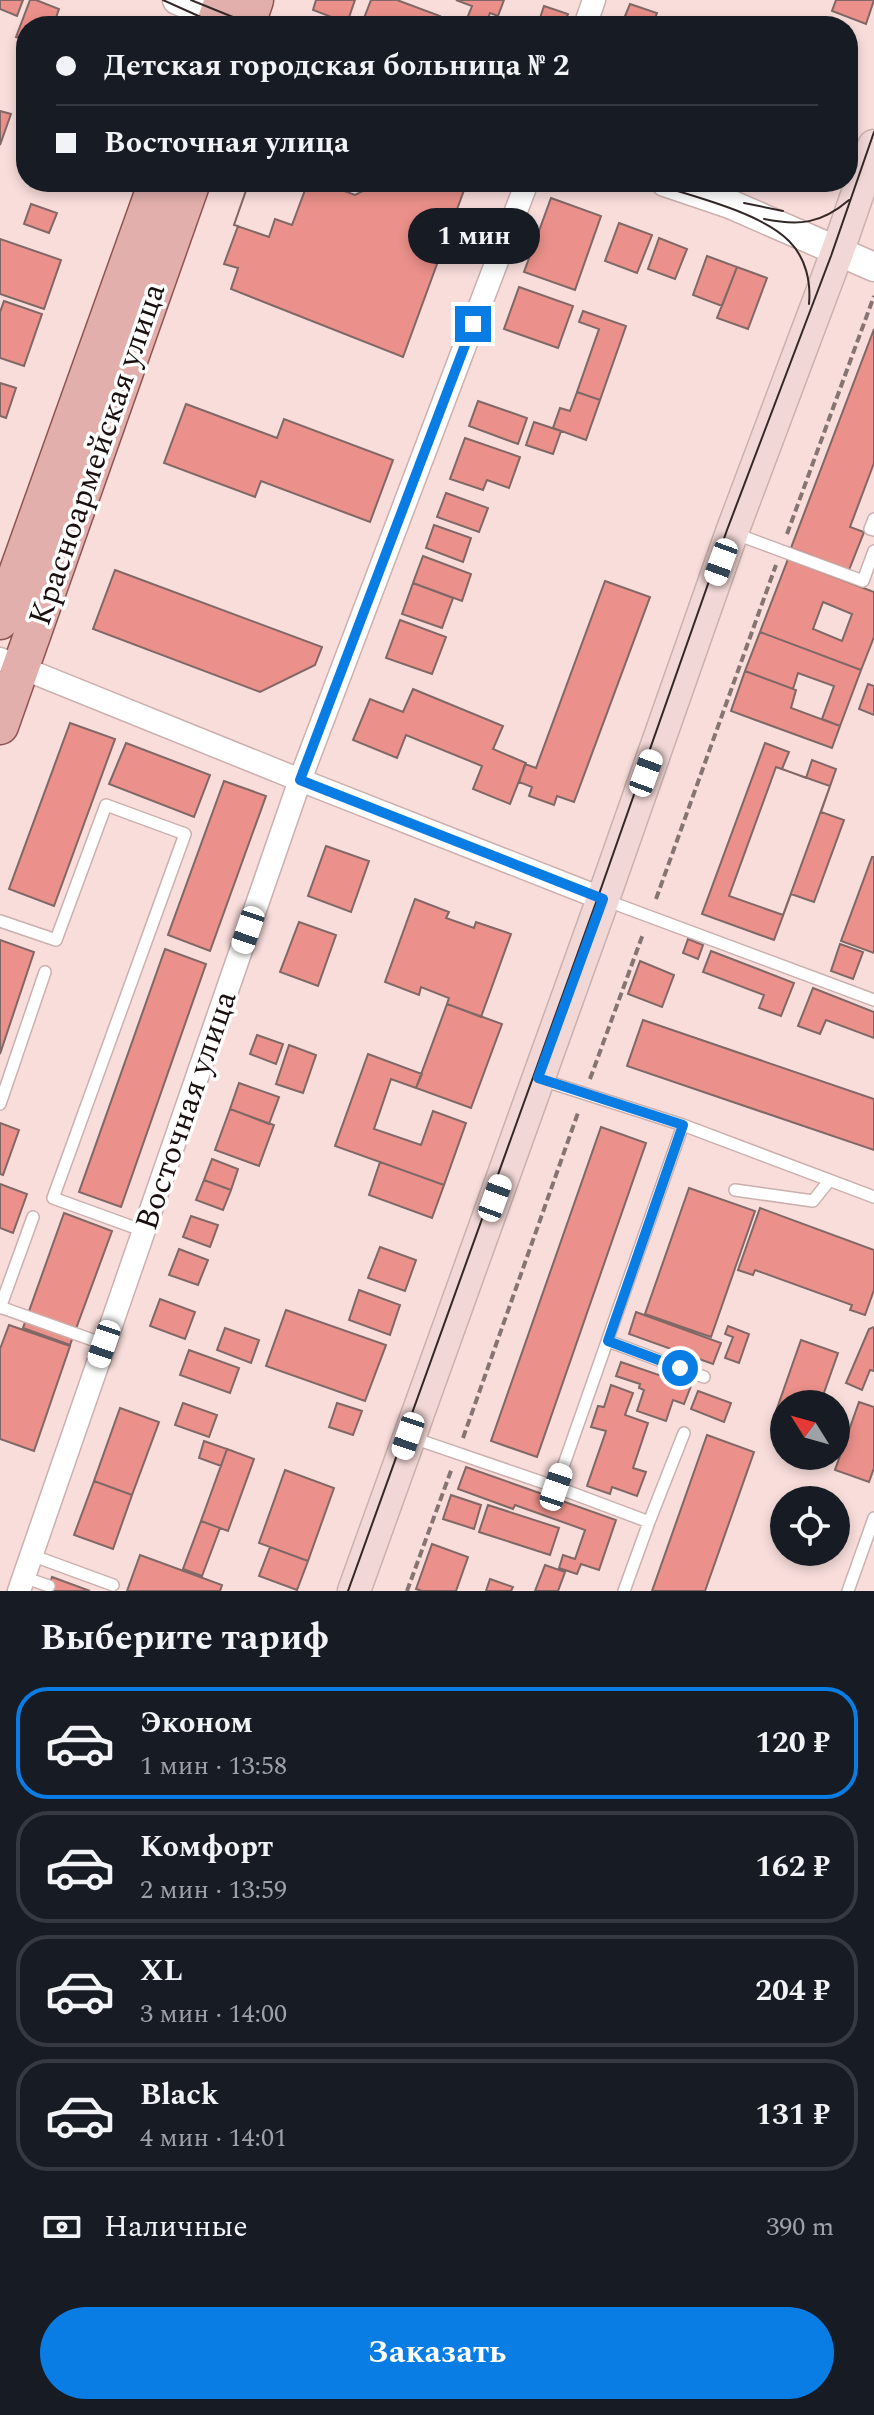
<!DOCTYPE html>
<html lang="ru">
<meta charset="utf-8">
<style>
:root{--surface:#171b24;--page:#20242c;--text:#f1f3f6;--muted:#9ea1a6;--line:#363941;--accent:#0a7de4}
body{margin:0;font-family:Spectral,serif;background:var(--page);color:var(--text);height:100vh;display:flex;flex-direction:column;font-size:30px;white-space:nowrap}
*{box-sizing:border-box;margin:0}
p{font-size:26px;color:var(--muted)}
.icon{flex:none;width:44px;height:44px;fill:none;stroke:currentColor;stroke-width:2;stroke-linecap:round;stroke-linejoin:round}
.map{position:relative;height:1591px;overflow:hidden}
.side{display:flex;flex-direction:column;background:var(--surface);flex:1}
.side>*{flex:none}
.guide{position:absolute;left:16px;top:16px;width:842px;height:176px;border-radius:32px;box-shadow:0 4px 12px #0003;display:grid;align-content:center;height:176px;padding:0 40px;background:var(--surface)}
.needle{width:52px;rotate:307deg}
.fabs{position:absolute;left:770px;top:1390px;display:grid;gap:16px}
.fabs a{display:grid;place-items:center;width:80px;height:80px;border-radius:50%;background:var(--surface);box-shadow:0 4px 12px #0003;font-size:40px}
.end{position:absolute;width:36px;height:36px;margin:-18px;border:10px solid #0a7de4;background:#fff;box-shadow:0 0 0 4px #fff}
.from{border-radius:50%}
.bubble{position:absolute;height:56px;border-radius:28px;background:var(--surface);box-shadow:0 4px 12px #0003;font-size:26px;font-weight:700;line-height:56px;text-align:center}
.car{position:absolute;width:24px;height:48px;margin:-24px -12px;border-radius:10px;box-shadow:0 0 6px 2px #0007;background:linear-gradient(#fff 24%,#345 0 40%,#fff 0 76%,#345 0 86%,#fff 0)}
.guide b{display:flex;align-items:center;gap:28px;height:76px;font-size:30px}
.guide b+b{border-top:2px solid var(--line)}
.guide i{width:20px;height:20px;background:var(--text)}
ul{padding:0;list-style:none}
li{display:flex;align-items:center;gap:24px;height:112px;margin:0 16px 12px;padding:0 24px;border:4px solid var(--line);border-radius:32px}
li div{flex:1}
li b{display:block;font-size:30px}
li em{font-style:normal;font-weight:700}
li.on{border-color:var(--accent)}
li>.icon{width:72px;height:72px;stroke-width:1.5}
h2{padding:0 40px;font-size:36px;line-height:96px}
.pay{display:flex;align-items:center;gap:20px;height:88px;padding:0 40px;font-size:30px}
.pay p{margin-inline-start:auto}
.primary-button{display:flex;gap:16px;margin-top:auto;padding:16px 40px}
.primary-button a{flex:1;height:92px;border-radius:48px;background:var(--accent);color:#fff;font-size:32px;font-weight:700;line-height:92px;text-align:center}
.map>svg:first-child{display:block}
</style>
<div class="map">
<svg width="874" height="1591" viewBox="0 0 874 1591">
<rect width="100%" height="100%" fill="#f8dddb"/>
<path fill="#eb908a" stroke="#7f6866" stroke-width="2" fill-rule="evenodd" d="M0,0H23L17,16L0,9Z
M30,0H36L59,9L53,26H26V40L16,37Z
M316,0H355L347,23L313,10Z
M371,0H397L440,16L436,26H361Z
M456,0H504L498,16L490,13L485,26H464L472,6Z
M836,0H874L866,24L832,11Z
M630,4L657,13L652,26H637L623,21Z
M544,6L568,14L563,26H544L538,24Z
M0,111L11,114L0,145Z
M249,182H308L292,225L275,219L269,237L234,225Z
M249,182H467L403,357L231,289L238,268L224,264L238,226L234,225Z
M320,182H381L355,195Z
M551,198L601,216L575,290L524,272Z
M31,204L57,213L49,233L24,224Z
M619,223L652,235L637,273L605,261Z
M659,238L687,249L675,279L648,269Z
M0,239L61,260L44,309L0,294Z
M707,256L737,267L722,306L693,295Z
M737,267L767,278L748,329L717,318Z
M519,287L573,306L558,348L504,329Z
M4,301L42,314L24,366L0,358V312Z
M583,311L626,326L600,400L577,392L599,329L579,322Z
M874,329V463L850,527L864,532L849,570L791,548Z
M0,383L16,388L6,418L0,416Z
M577,392L600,400L586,440L553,428L560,408L570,411Z
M478,401L527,418L518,444L469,426Z
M186,404L277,438L284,419L393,460L370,522L261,481L255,497L164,463Z
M534,422L561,431L553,454L526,445Z
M465,438L520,457L509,488L487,480L483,490L450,479Z
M446,493L488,508L479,532L437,517Z
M434,525L471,538L463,562L426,548Z
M423,556L471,574L462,601L413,583Z
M788,559L874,592V637L861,670L760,632ZM823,602L852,614L842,641L813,629Z
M115,570L322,647L315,665L260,692L93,629Z
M605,581L650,597L574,802L557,796L554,805L529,796L532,787L519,782L525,764L536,768Z
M413,583L453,598L442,628L402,614Z
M400,620L446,637L432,674L386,658Z
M760,632L861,670L840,726L822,719L834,686L798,673L793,689L745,671Z
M745,671L796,690L791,708L840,726L832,748L731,711Z
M868,684L874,686V715L859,709Z
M413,689L503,726L493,749L526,763L510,804L473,789L482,766L406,735L397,758L353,740L370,699L403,712Z
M70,723L115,739L54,906L9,889Z
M126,743L210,775L194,817L109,784Z
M765,743L789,752L782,769L806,778L812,760L836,769L821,812L844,820L814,902L791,894L774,940L702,914Z
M776,767L830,786L783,915L729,896Z
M224,781L266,796L210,951L168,935Z
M326,846L369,861L351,912L308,896Z
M872,857H874V953L841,941Z
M415,899L449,912L446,918L474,928L476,922L511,934L481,1017L447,1004L449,998L421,987L419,995L385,982Z
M299,922L336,935L318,986L280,972Z
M688,939L703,945L698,959L683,953Z
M0,940L34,952L0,1054Z
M840,944L863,952L853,979L831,971Z
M165,949L206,964L121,1207L79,1192Z
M711,951L794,983L781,1016L759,1008L764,995L703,972Z
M640,961L674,975L662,1007L628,994Z
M813,988L874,1012V1038L826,1020L820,1034L798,1026Z
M447,1004L502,1024L471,1108L416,1088Z
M643,1020L874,1099V1150L627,1066Z
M257,1035L283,1044L276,1064L250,1054Z
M289,1045L316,1055L303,1093L276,1084Z
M368,1054L422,1074L416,1088L391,1079L374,1129L421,1145L433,1111L466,1123L444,1185L335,1146Z
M239,1083L279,1097L269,1124L230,1109Z
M230,1109L274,1125L259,1166L215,1150Z
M0,1123L19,1130L3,1175L0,1174Z
M601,1127L646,1143L537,1457L491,1441Z
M212,1159L238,1169L231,1190L204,1180Z
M380,1162L444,1185L432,1218L369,1195Z
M204,1180L231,1190L223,1210L196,1200Z
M0,1184L27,1194L13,1233L0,1228Z
M689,1188L755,1211L711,1337L645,1314Z
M760,1208L874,1250V1290L865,1315L850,1310L852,1305L755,1270L753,1275L738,1270Z
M64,1213L112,1231L70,1345L23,1328Z
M191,1216L218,1225L210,1247L183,1237Z
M380,1247L416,1260L405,1291L368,1278Z
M179,1249L208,1260L198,1285L169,1275Z
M359,1290L400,1305L390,1335L349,1320Z
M160,1299L195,1312L185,1339L150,1326Z
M286,1310L386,1345L365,1401L266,1366Z
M636,1312L721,1343L713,1364L629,1334Z
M9,1325L70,1346L34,1451L0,1439V1349Z
M728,1326L749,1334L739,1363L725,1358L733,1337L725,1334Z
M874,1327V1371L870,1370L862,1390L846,1383L869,1329Z
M225,1328L259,1340L251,1363L217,1350Z
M801,1340L838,1353L820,1404H784V1424L773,1420Z
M189,1350L239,1368L230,1393L180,1375Z
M621,1362L691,1386L684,1404L673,1400L666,1421L637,1411L644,1390L639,1388L640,1384L616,1376Z
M611,1385L633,1393L625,1415L648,1423L633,1468L646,1472L637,1496L612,1487L610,1494L587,1486L606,1431L591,1427L598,1406L604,1407Z
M698,1391L731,1403L724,1422L691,1409Z
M859,1402L874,1407V1468L869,1482L835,1470Z
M183,1403L217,1415L209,1437L175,1425Z
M337,1403L362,1411L353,1435L329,1427Z
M120,1408L159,1422L132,1495L94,1481Z
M707,1435L754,1452L705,1591H652Z
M204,1441L227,1449L221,1466L199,1458Z
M227,1449L254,1459L228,1531L201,1521Z
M466,1467L616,1520L599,1570L581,1564L577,1574L559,1568L563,1555L575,1559L585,1530L515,1505L513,1509L458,1489Z
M285,1470L334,1488L308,1561L259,1543Z
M94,1481L132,1495L113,1549L74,1535Z
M451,1495L481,1505L474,1529L443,1519Z
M488,1505L559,1528L550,1555L479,1532Z
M201,1521L220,1528L202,1576L183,1569Z
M432,1544L468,1557L456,1591H422L416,1589Z
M270,1547L308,1561L297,1590L259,1576Z
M140,1555L222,1585L220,1591H127Z
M545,1565L565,1572L558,1591H535Z
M52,1577L90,1591H47Z
M490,1579L513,1587L511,1591H486Z"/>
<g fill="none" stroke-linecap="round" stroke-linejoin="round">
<defs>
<path id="service" d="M874,519L870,529L874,530
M736,534L863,581L874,551
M605,900L874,1000
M0,921L56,940L106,805L185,834L53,1198L144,1231
M539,1079L683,1125L874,1197
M0,1104L45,972
M735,1190L813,1201L829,1181
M0,1307L104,1344
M0,1308L33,1217
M608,1341L704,1377
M413,1438L556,1487L649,1522L624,1591
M556,1487L683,1125
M649,1522L684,1433
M31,1555L113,1585
M23,1577L49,1586
M848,1591L874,1518"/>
<path id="minor" d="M585,26L594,0
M0,659L300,780L603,899
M19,1591L300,780L527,182"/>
<path id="tertiary" d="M177,0L235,24
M665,182L730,204L874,267"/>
<path id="secondary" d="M354,1591L603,899L732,532L838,250L874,146"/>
<path id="primary" d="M214,26L223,0
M246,26L255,0
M0,621L157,182
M0,726L192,182"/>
</defs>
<use href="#service" stroke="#cab0ae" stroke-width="14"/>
<use href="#minor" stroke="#cab0ae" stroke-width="25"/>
<use href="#tertiary" stroke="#cab0ae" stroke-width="31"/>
<use href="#secondary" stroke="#cab0ae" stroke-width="35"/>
<use href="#primary" stroke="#8f5451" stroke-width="39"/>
<path stroke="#867473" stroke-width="4" stroke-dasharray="8 4" stroke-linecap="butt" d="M787,534L874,296
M656,899L776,565
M590,1079L643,934
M463,1438L579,1110
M407,1591L452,1468"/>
<use href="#service" stroke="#fff" stroke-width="11"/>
<use href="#minor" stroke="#fff" stroke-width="22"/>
<use href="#tertiary" stroke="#fff" stroke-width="28"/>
<use href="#secondary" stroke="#f1d7d5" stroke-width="32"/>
<use href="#primary" stroke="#e2afac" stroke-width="36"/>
<path stroke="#342827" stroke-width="2" d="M163,0L203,18
M191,0L255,26
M648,182C688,195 761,212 789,241C806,258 811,282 809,304
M744,203L783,211
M764,219C799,226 821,224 849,200
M348,1591L598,897L727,530L831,256L874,132"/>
</g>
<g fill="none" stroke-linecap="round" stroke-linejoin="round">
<path stroke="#0a7de4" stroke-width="10" d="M473,324L300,780L603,899L538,1078L683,1125L608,1341L680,1368"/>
</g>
<g text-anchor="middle" stroke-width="7" stroke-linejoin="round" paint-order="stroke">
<g font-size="32" fill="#19100f" stroke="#fff">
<text transform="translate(96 454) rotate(-71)" y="11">Красноармейская улица</text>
<text transform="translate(185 1110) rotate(-71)" y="11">Восточная улица</text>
</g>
</g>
</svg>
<div class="fabs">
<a><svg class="needle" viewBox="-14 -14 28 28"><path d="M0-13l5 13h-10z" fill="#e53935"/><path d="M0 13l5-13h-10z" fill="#9ea1a6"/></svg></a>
<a><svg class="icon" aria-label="locate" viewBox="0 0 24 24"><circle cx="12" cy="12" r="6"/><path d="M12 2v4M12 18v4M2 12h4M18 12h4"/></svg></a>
</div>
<i class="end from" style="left:680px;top:1368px"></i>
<i class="end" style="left:473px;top:324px"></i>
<div class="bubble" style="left:408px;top:208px;width:132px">1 мин</div>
<i class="car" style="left:721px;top:562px;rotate:200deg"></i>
<i class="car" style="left:646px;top:773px;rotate:20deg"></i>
<i class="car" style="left:248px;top:930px;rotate:199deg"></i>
<i class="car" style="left:495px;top:1198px;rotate:20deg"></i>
<i class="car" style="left:104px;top:1344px;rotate:199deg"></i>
<i class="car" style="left:408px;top:1436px;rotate:199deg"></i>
<i class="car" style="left:556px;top:1487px;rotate:19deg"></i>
<div class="guide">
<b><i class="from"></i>Детская городская больница № 2</b>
<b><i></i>Восточная улица</b>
</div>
</div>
<section class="side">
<h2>Выберите тариф</h2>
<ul>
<li class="on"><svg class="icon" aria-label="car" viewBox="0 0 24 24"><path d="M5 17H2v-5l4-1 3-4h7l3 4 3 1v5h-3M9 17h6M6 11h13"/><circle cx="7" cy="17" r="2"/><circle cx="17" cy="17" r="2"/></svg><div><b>Эконом</b><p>1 мин · 13:58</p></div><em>120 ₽</em></li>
<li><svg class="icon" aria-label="car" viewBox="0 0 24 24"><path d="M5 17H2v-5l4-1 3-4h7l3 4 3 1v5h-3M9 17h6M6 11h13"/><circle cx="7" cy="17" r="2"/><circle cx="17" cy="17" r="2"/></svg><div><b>Комфорт</b><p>2 мин · 13:59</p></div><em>162 ₽</em></li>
<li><svg class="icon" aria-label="car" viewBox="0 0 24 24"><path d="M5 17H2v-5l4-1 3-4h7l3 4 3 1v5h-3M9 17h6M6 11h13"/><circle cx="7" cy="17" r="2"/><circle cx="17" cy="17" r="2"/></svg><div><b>XL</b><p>3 мин · 14:00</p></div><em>204 ₽</em></li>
<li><svg class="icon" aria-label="car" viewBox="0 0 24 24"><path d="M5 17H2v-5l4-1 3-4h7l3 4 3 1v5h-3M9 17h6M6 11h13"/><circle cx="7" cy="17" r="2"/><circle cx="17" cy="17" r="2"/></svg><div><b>Black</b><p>4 мин · 14:01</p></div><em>131 ₽</em></li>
</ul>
<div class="pay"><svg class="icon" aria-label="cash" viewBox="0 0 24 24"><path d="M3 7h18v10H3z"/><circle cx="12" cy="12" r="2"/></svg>Наличные<p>390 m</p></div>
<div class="primary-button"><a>Заказать</a></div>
</section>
